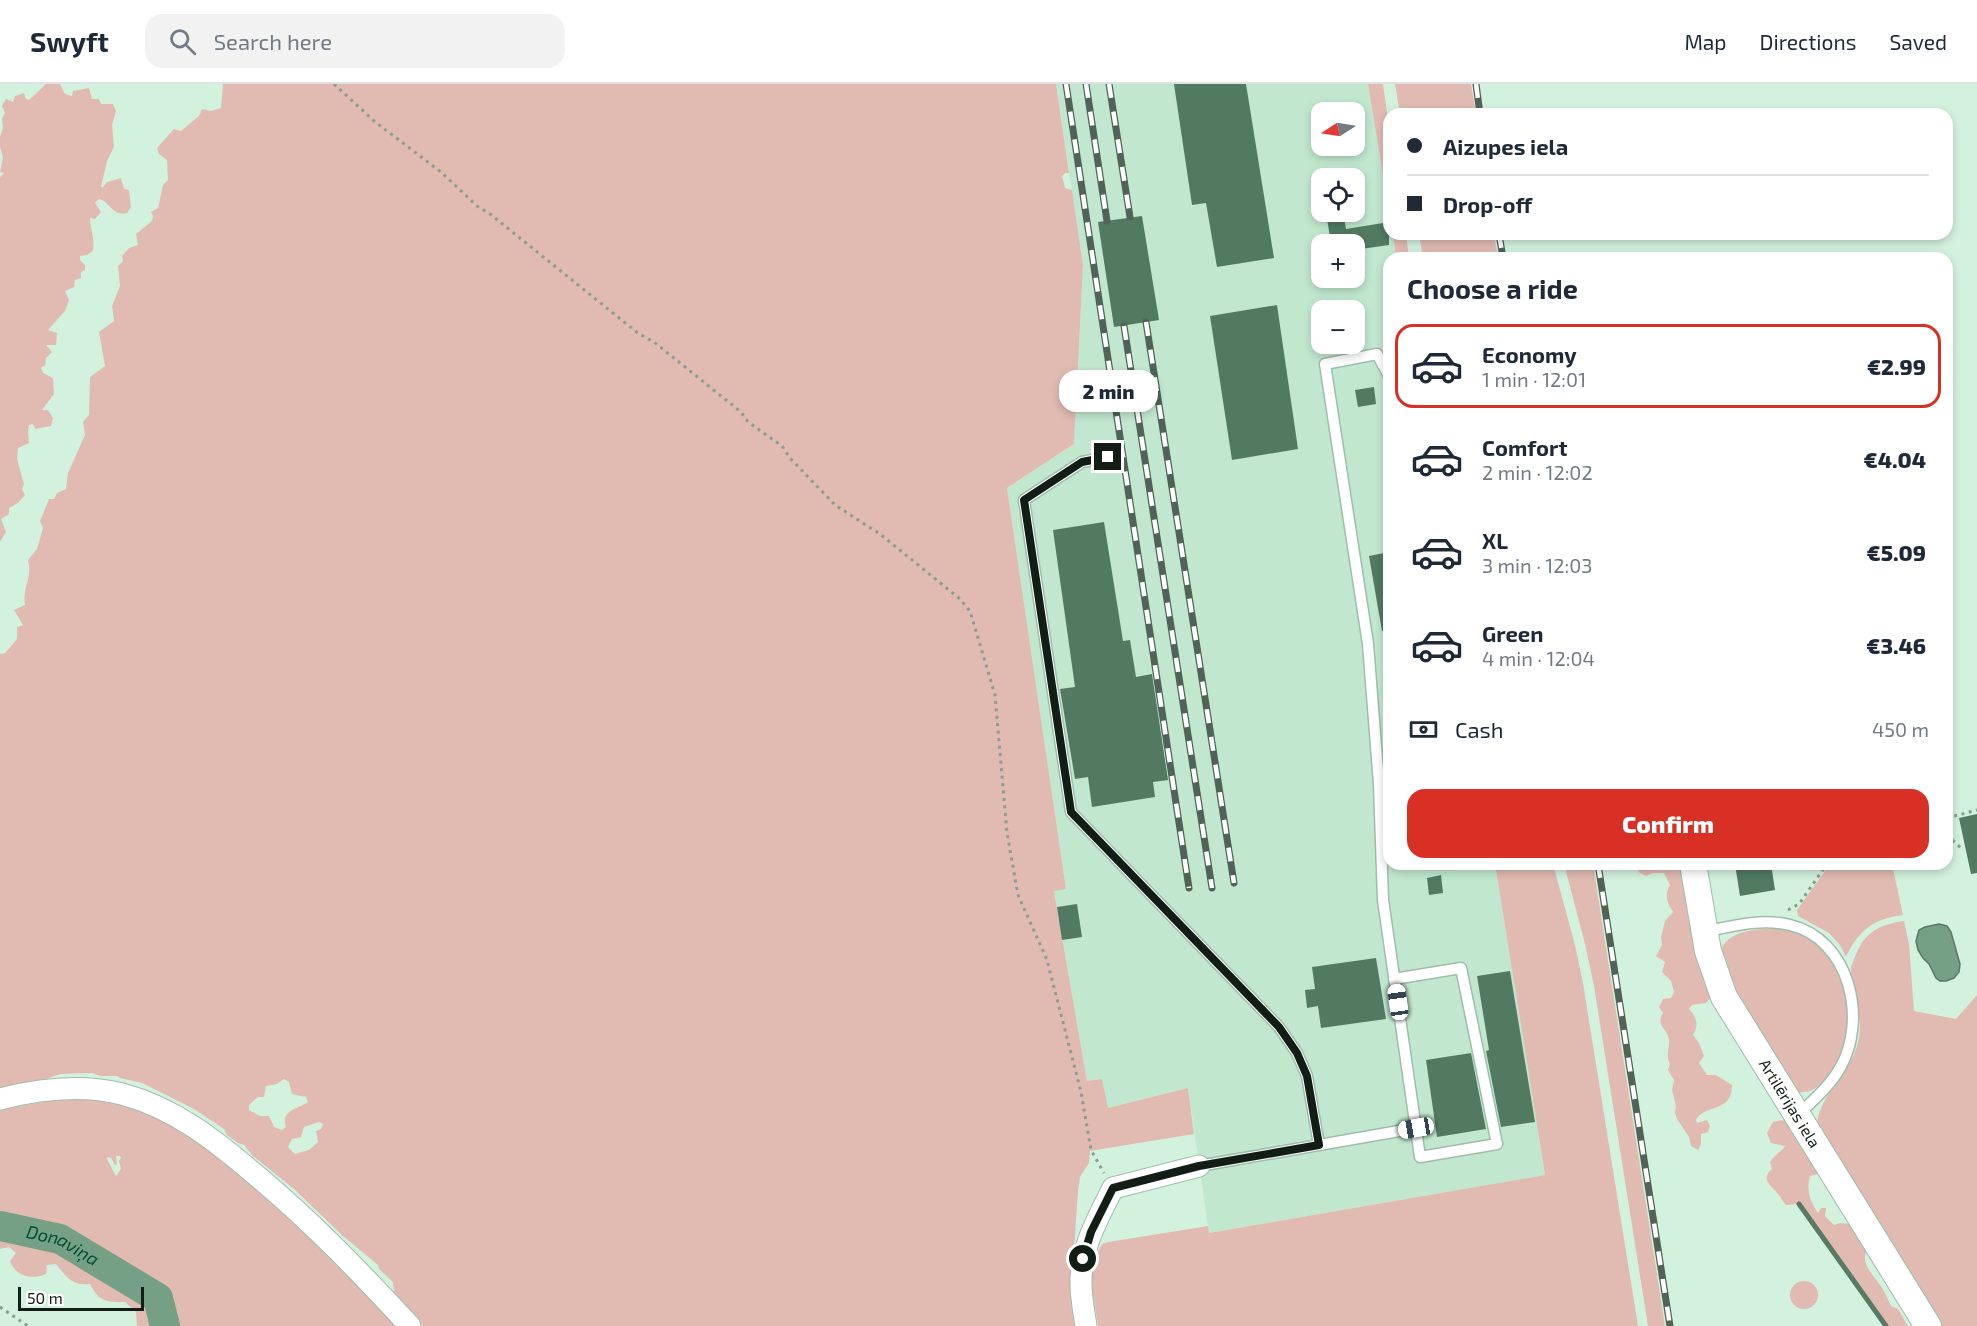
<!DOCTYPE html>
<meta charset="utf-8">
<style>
:root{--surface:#fff;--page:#f2f2f3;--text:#1f2937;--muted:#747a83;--line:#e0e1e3;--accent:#d93025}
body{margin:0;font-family:"Exo 2",sans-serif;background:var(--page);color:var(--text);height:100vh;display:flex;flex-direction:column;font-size:22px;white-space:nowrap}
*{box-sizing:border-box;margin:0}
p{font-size:20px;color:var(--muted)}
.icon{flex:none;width:33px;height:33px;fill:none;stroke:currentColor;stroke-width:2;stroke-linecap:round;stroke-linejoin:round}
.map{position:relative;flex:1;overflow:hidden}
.panel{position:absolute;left:1383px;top:168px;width:570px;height:618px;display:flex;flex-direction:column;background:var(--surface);border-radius:18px;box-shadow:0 3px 9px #0003}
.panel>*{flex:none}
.banner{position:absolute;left:1383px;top:24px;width:570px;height:132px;border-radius:18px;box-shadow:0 3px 9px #0003;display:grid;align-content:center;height:132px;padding:0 24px;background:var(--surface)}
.needle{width:39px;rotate:258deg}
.tools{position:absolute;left:1311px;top:18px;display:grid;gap:12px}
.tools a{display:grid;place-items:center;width:54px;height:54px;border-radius:12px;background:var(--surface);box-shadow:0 3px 9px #0003;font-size:30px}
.scale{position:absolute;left:18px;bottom:15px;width:126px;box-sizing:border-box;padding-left:6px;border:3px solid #121d16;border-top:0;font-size:16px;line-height:21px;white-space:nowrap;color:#121d16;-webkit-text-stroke:4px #fff;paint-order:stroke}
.end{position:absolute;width:27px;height:27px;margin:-14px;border:8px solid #121d16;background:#fff;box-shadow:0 0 0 3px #fff}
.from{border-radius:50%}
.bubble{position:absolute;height:42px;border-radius:18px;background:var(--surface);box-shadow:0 3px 9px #0003;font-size:20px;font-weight:800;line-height:42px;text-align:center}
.car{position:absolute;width:18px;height:36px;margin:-18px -9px;border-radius:8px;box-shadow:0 0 4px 2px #0007;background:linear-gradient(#fff 24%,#345 0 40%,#fff 0 76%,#345 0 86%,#fff 0)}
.banner b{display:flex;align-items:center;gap:21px;height:57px;font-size:22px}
.banner b+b{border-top:2px solid var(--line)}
.banner i{width:15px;height:15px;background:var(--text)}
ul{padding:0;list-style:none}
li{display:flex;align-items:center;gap:18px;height:84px;margin:0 12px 9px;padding:0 12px;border:3px solid transparent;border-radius:18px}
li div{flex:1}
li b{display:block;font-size:22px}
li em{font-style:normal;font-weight:800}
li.active{border-color:var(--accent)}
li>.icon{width:54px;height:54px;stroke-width:1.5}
h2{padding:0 24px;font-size:27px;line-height:72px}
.pay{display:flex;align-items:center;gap:15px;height:66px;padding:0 24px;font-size:22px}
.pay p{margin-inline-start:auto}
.cta{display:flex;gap:12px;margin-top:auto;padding:12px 24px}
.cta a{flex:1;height:69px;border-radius:18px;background:var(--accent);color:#fff;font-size:24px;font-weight:800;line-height:69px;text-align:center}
header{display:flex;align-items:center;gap:36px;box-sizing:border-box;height:84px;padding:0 30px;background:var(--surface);border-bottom:2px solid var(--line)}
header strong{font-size:28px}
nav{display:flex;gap:33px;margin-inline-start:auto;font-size:21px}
.search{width:420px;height:54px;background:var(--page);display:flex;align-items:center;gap:15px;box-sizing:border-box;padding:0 21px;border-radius:18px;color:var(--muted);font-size:22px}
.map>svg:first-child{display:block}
</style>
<header>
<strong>Swyft</strong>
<div class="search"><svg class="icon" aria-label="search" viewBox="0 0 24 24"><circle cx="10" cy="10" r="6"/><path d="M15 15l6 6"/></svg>Search here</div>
<nav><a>Map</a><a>Directions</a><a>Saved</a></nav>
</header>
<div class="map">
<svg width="1977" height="1242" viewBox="0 0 1977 1242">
<rect width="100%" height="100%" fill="#d3f2de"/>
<path fill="#c1e8cf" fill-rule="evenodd" d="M1056,0H1368L1389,128V150H1393L1396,174H1389V780H1495L1545,1091L1209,1149L1188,1004L1108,1024L1087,998L1054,806L1066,805L1007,404L1074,360L1083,181ZM1322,28H1354V62H1322ZM1322,94H1354V128H1322ZM1322,160H1354V194H1322ZM1322,226H1354V260H1322Z"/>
<path fill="#e1bbb2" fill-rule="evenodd" d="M46,0H60L65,10L72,12L73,7L89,4L92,15H99L101,20H113L116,27L112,41L114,63L107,77L101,103H103L107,98L121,94L124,105L129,106L131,123L127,129C112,133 110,117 99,115L95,119L101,128L95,135L90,134C90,146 95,151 93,167L87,171L80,172V176L85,181V186L81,188V194L75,196L74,203L65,207L69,216L65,227L48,246L57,249L56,261H46L52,268L46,274L45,282L41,283L43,289L53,294L54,310L42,326H48L53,334L51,342L35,345L33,340L29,341L28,348L29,359L18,364L17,375L24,400L22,405L25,411L18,419L9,424V430L1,435L6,448L0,458V93L4,89L0,88L3,74L0,63V53L3,44L2,35L5,29L2,22L6,15L13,18L15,12L24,9L26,15L29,16Z
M223,0H1056L1069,89H1065L1062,92L1065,104L1072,106L1083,181L1074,360L1007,404L1066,805L1054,807L1087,997L1102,995L1108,1024L1188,1004L1194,1050L1090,1067L1089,1079L1080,1093L1078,1108L1073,1180L1070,1181L1078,1242H423L394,1209L393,1198L379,1185L378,1181L343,1152L294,1105L253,1072L244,1061L238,1059L227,1051L224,1045L194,1025L142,999L120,994L117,992H101L92,989L60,990L46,995L42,998L0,1005V570L5,569L17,555V543L23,541L14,526L25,521C22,503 33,494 28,476L37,465L43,444L40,437L49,415H54L57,409L66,405L68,389L85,351L83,338L89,331L90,293L105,282L99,248L114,237L112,222L120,202L118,182L123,177L122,172L129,164L138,161L136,150L152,137L153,132L151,128L158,124L163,101L168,96L167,76L159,70L157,64L174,45L181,47L199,32L202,25L211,27L221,24ZM284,995L289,998L292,1010L306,1013L308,1018C298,1025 280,1026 286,1043L282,1046L274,1043L269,1032H260L249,1026V1021L258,1013H264L266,1002L277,1000ZM319,1038L323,1040L321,1045L316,1047L318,1058L309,1066L295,1070L288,1063L292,1055L301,1053L304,1043Z
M1368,0H1383L1389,42V128Z
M1395,0H1471L1476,30H1400Z
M1393,150H1406L1409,174H1396Z
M1419,150H1494L1498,174H1423Z
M1495,780H1553L1575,861L1583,899L1638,1242H1098C1094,1209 1084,1192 1102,1160L1108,1158L1208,1142L1209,1149L1545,1091Z
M1564,780H1593L1665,1242H1648L1594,902L1585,860Z
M1635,780H1685L1686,797L1683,800L1686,804L1692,826L1688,832L1689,836L1693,837L1708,908L1711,913L1706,919L1692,921L1689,925C1697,934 1699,941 1693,951L1699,959L1704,972L1699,979L1707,991H1716L1732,1001C1732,1030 1705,1019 1696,1036L1697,1039L1707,1036L1710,1042L1708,1048L1701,1050V1060L1698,1066L1691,1062L1689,1053L1677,1035L1675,1029L1676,1022L1672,1006L1674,996L1668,986L1670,980C1665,970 1670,965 1669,956C1667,944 1655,941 1663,929L1659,923L1663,915L1671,914L1674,908L1671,897L1662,888L1665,878L1656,872L1662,861L1661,853L1665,837L1673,828C1667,818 1664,812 1670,801L1664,789H1653L1646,792L1640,789L1635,783Z
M1830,780H1892L1903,831C1873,835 1859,846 1846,873L1840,861L1829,849L1798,832L1797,826Z
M1904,837L1909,860L1914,927L1956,935L1977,911V1242H1934L1817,1039C1821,1009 1849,991 1857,962C1866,934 1852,916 1851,890C1850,881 1854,876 1857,868C1866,847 1882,840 1904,837Z
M1776,844C1846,850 1869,944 1828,993C1817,1005 1808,1011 1792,1007L1734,913L1719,868C1730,845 1754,846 1776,844Z
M69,1014L116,1017L178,1042L235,1085L334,1173L396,1242H137L136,1228L125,1218C106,1218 99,1218 90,1200C71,1202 67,1193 56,1180L47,1181L46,1190C32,1196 16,1193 10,1177L16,1169L9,1163L0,1165V1025ZM116,1072H120L121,1074L119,1077L121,1085L116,1092L107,1075L108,1073L111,1074L115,1081L117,1080Z
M1781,1036L1789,1038L1800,1056L1801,1063L1807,1067L1823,1089L1810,1092C1806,1107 1810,1116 1818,1129L1821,1124H1826L1825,1132L1834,1141L1840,1139L1851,1140L1868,1165C1858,1179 1875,1192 1882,1204C1886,1210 1888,1216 1891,1222L1898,1225L1908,1242H1886L1799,1120L1786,1121C1782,1117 1781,1113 1777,1109C1771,1101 1760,1095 1772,1085L1770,1078C1774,1071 1780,1069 1785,1062L1771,1059L1767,1049L1773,1038Z
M1790 1211a14 14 0 1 1 28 0a14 14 0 1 1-28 0Z"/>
<path fill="#76a086" stroke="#587964" stroke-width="1.5" d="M1939,840L1947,842L1951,848L1960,880L1959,888L1954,894L1946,897H1940L1936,894L1929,880L1923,874L1918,866L1916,857L1919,846L1925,843Z"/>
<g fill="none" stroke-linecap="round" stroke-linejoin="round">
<path stroke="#587964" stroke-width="5" d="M1799,1120L1886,1242"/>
<path stroke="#76a086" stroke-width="30" id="s1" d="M0,1142L60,1155L158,1214L165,1242"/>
</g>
<path fill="#517a61" d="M1174,0H1246L1274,174L1217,183L1206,119L1192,121Z
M1326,128H1343L1346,145L1389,138V161L1354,166V160H1331Z
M1142,132L1159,236L1114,243L1098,138Z
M1277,221L1298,365L1232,376L1210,232Z
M1374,303L1376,320L1358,323L1355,306Z
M1104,438L1123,557L1130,556L1136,593L1152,590L1168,696L1153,698L1155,713L1092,723L1088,693L1075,695L1060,605L1075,603L1053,446Z
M1389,468V546L1382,547L1369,472Z
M1977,730V789L1971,790L1959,734Z
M1735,780H1771L1775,806L1740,812Z
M1441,791L1443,809L1429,811L1427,794Z
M1077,820L1082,853L1062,856L1057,823Z
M1376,874L1386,935L1321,944L1318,922L1307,924L1305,906L1315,905L1312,883Z
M1510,887L1535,1038L1501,1043L1486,967L1489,966L1477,892Z
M1471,969L1486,1045L1437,1053L1426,976Z"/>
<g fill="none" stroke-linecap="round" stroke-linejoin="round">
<defs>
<path id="service" d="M1389,292L1377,270L1325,280L1368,560L1379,700L1383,816L1420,1073L1497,1060L1461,884L1394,895
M1108,373L1082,378L1024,416L1071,728L1279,943L1297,969L1307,992L1319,1061
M1704,848C1732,842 1762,834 1790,841C1850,855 1868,936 1840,984C1830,1002 1812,1017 1797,1032
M1199,1082L1416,1044"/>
<path id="minor" d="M0,1015C39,1005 82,1000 122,1010C175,1024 216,1057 257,1092C312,1138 361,1189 410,1242
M1086,1242C1084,1228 1081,1214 1081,1200C1080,1165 1098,1134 1113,1104L1199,1082"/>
<g id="tertiary">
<path id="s2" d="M1693,780L1708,867L1724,913L1928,1242"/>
</g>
</defs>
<use href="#service" stroke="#9fbdaa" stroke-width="13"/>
<use href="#minor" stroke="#9fbdaa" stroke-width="23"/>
<use href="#tertiary" stroke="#9fbdaa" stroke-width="28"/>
<path stroke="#879e90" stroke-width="3" stroke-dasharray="3 4.5" stroke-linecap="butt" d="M334,0L374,37L441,88L477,122L490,130L639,250L654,258L741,328L748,338L782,362L790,374L835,421L880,450L960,515L970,527L995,611L1007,749L1018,811L1047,876L1081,1008L1091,1066L1104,1089
M1947,734L1977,726
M1947,751L1961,764
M1788,826L1799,820L1827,780
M0,1223L28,1242"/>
<use href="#service" stroke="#fff" stroke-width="10"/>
<use href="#minor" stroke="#fff" stroke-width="21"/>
<use href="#tertiary" stroke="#fff" stroke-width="26"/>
<defs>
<path id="rail" d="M1066,0L1189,804
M1086,0L1107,137
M1109,0L1130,133
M1476,0L1480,30
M1499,150L1503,174
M1146,238L1234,799
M1124,242L1212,804
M1598,780L1670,1242"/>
</defs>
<use href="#rail" stroke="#516257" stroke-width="7"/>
<use href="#rail" stroke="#fff" stroke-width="4.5" stroke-dasharray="14" stroke-linecap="butt"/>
</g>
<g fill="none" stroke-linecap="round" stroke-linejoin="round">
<path stroke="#121d16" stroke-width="8" d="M1083,1175L1091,1148L1113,1104L1199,1082L1319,1061L1307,992L1297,969L1279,943L1071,728L1024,416L1082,378L1108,373"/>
</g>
<g text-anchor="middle" stroke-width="5" stroke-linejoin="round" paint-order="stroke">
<g font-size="16" fill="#121d16" stroke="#fff">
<text dy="6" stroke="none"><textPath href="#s2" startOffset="262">Artilērijas iela</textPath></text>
</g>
<g font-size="18" font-style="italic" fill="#004f2d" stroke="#fff">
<text dy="6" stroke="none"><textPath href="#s1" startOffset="66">Donaviņa</textPath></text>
</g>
</g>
</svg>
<div class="tools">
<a><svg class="needle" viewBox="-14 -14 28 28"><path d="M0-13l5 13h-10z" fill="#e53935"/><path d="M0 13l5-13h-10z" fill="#747a83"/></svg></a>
<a><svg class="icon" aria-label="locate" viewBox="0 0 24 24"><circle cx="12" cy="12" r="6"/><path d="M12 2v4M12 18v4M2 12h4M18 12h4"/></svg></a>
<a>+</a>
<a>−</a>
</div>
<div class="scale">50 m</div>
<i class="end from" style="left:1083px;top:1175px"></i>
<i class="end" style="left:1108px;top:373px"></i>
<div class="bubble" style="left:1059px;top:286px;width:99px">2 min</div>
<i class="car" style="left:1398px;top:918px;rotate:352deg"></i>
<i class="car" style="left:1416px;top:1044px;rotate:260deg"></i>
<div class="banner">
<b><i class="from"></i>Aizupes iela</b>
<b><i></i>Drop-off</b>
</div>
<section class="panel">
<h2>Choose a ride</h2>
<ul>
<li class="active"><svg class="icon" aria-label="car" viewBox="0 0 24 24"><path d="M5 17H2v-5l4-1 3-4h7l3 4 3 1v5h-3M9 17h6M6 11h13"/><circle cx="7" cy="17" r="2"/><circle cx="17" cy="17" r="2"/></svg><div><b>Economy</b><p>1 min · 12:01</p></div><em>€2.99</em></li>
<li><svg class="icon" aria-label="car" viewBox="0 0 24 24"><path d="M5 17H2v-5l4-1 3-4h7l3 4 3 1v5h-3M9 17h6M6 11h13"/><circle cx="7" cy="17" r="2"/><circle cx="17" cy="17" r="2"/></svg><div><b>Comfort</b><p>2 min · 12:02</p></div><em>€4.04</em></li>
<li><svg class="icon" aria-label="car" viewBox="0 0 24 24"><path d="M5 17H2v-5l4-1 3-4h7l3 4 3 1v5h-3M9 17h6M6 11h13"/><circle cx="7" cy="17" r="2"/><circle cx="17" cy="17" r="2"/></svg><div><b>XL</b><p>3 min · 12:03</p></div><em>€5.09</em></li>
<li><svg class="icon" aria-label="car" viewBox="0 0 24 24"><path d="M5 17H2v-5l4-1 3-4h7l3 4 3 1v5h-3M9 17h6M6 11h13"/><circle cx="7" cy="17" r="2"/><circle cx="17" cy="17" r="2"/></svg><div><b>Green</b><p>4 min · 12:04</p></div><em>€3.46</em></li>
</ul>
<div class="pay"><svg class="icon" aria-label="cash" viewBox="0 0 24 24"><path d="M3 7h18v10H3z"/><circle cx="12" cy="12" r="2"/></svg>Cash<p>450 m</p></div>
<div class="cta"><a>Confirm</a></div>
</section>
</div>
